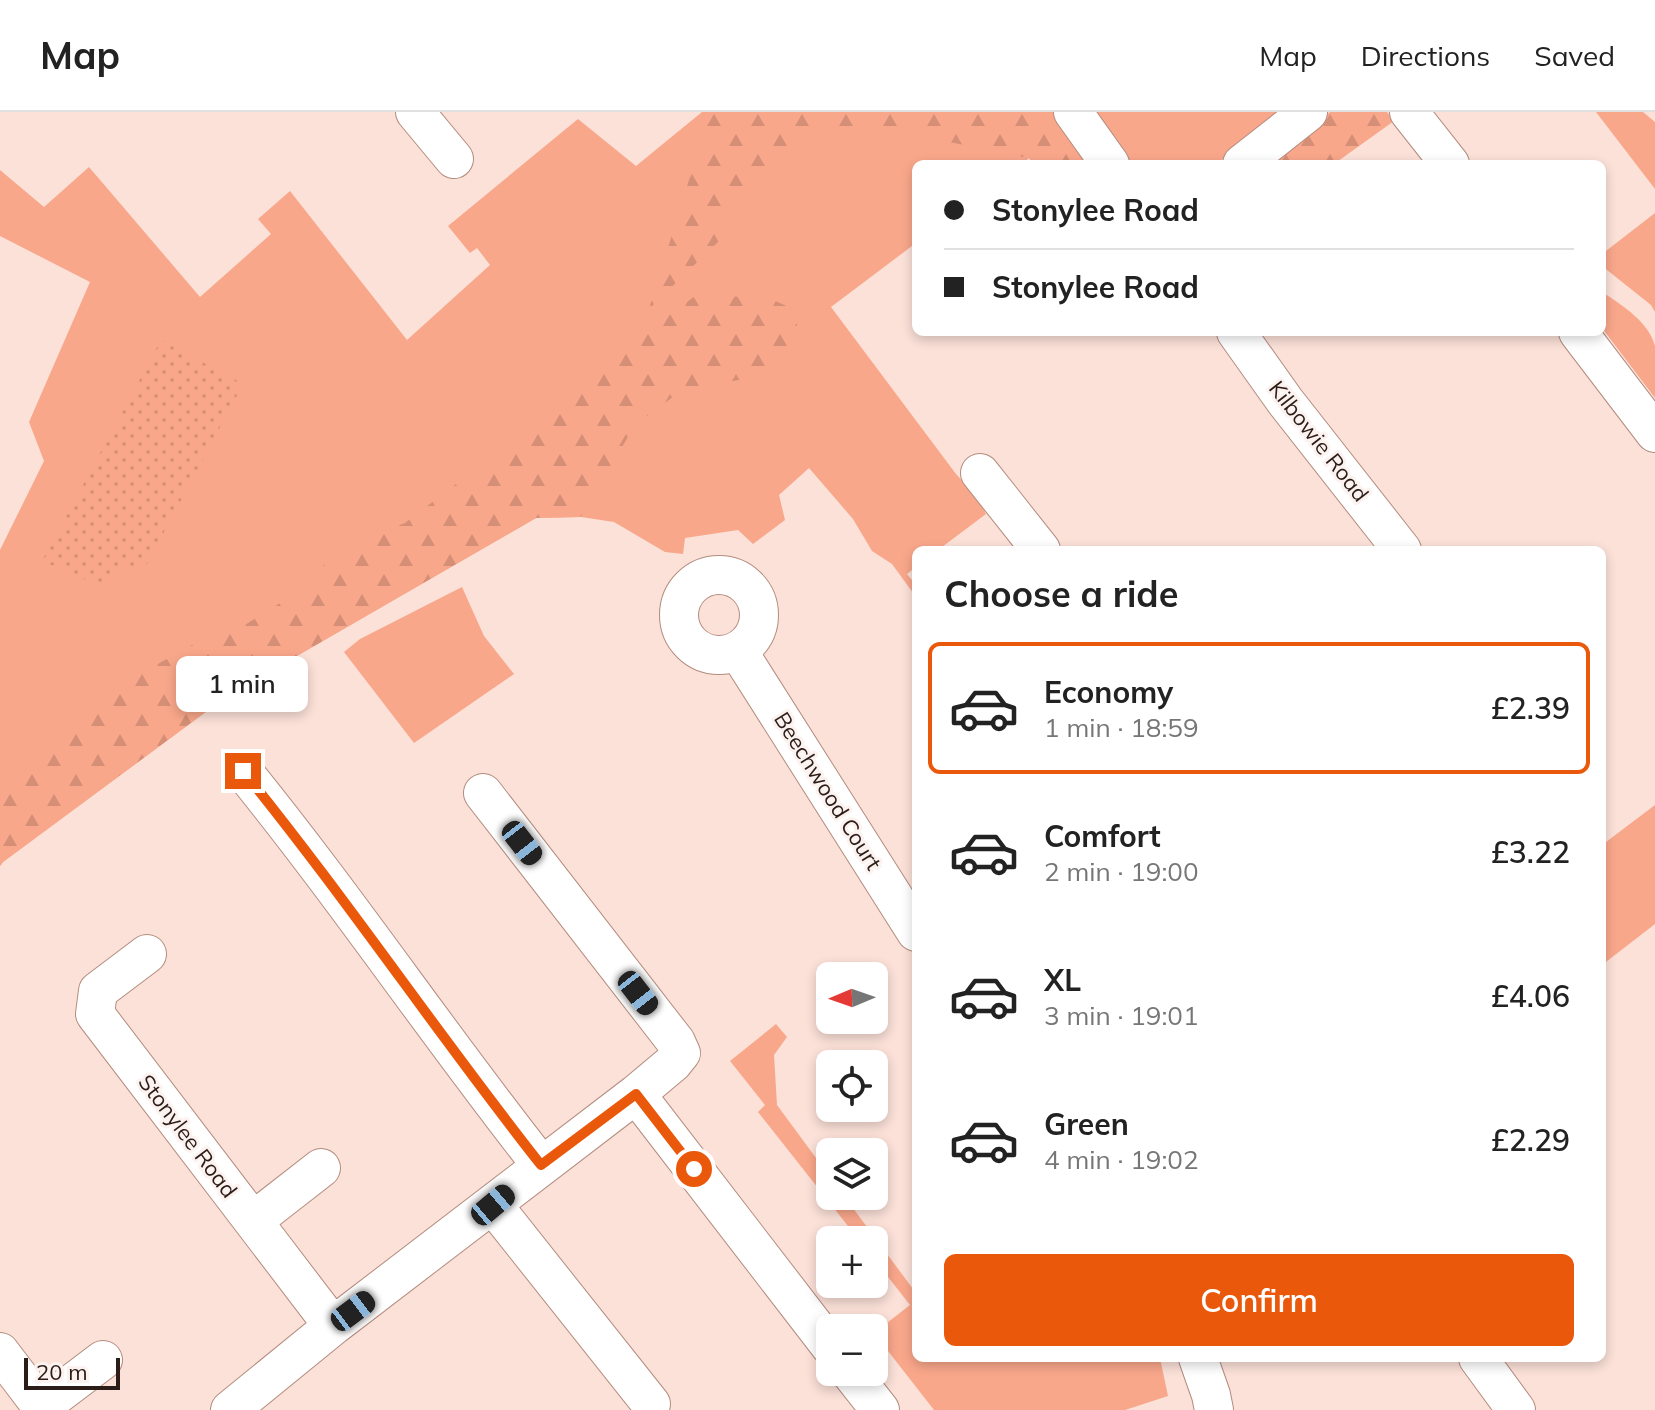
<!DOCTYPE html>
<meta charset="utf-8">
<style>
:root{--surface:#fff;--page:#f2f2f2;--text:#222;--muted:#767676;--line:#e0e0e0;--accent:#ea580c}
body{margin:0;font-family:Mulish,sans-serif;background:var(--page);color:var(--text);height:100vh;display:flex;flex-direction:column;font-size:30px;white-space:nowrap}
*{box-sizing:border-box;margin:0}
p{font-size:26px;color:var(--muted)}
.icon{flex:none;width:44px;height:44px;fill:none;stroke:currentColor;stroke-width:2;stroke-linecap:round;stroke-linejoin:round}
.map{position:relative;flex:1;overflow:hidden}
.sheet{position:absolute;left:912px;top:434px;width:694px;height:816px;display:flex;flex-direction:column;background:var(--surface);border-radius:12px;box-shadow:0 4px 12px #0003}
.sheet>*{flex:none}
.guide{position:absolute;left:912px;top:48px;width:694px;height:176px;border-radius:12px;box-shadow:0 4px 12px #0003;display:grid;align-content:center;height:176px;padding:0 32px;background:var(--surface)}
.needle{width:52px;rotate:268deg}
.controls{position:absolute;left:816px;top:850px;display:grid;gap:16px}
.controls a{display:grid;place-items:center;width:72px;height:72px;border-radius:12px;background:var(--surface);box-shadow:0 4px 12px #0003;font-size:40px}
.scale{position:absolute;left:24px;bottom:20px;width:96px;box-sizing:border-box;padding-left:8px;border:4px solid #2c1c17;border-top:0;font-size:22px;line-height:28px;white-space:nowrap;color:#2c1c17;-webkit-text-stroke:6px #fcf3f0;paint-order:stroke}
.end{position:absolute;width:36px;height:36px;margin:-18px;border:10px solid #ea580c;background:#fff;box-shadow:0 0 0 4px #fff}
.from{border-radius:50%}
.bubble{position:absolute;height:56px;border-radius:12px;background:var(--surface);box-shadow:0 4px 12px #0003;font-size:26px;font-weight:600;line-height:56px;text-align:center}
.car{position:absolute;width:24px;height:48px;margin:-24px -12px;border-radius:10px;box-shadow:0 0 6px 2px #0007;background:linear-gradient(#222 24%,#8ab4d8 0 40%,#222 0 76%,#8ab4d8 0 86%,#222 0)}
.guide b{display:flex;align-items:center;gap:28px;height:76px;font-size:30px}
.guide b+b{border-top:2px solid var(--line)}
.guide i{width:20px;height:20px;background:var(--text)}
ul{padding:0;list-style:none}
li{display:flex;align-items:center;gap:24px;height:132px;margin:0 16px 12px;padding:0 16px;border:4px solid transparent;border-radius:12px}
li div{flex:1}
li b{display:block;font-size:30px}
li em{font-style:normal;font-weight:600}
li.on{border-color:var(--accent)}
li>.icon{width:72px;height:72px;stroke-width:1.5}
h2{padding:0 32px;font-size:36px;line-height:96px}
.action{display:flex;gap:16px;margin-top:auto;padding:16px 32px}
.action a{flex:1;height:92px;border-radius:12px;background:var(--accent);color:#fff;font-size:32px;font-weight:600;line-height:92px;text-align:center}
header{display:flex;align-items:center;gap:48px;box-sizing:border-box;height:112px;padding:0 40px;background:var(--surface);border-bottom:2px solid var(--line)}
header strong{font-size:38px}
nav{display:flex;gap:44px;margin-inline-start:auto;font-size:28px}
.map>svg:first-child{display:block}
</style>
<header>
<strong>Map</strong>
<nav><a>Map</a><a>Directions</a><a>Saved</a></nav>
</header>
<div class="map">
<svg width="1655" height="1298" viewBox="0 0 1655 1298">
<defs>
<pattern id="forest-firs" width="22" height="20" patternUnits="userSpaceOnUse" patternTransform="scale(2)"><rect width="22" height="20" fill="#f9a78b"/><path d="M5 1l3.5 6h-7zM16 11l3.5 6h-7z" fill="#d68f77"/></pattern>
<pattern id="park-dots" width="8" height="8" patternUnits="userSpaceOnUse" patternTransform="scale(2)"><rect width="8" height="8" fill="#f9a78b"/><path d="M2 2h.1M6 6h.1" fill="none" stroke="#d68f77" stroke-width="1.8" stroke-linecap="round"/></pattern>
</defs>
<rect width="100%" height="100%" fill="#fbe1d8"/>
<path fill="#f9a78b" d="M702,0H1058L1034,52L1029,46L1022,52H916V131L831,195L956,362L975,382L986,402L938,438H916V455L907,462L916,473V485L892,452L872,439L853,407L809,356L779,383L785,408L753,432L738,418L685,426L683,442L665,440L614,410L581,405L536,406L226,585L3,750L0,754V438L44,349L29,310L90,170L0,124V58L44,95L89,55L200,185L271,122L258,107L290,79L407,228L490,153L477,136L470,141L448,114L578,7L636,54Z
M1093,0H1285L1216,52H1128Z
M1596,0H1643L1655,10V77Z
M1655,101V200L1651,193L1602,154V142Z
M1602,180C1622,193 1649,210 1655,234C1655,248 1655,271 1655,286L1602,216Z
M462,475L484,524L514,562L414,631L344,540L360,527Z
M1655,693V812L1602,853V733Z
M776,912L787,925L774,943L777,993L830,1065V1084H844L916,1181V1246H1160L1168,1284L1125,1298H934L874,1221L910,1193L874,1147V1128H859L758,1000L765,993L730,949Z"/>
<path fill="url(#forest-firs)" d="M710,0H1058L1096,52H1034L1029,46L889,18L825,13L769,48L719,129L649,197Z
M1330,0H1387L1394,9L1334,52H1266Z
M699,181L773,188L791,196L801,224L749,266L681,279L635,313L581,405L536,406L226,585L3,750L0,754V681L147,558L199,529L240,516L293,483L330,447L362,427L405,411L456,372L537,318L624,237Z"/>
<path fill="url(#park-dots)" d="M161,228L243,272L147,452L120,458L101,474L42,449Z"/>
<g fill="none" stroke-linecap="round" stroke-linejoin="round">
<defs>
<path id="minor" d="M415,0L454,47
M1073,0L1110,52
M1409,0L1450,52
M1242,52L1308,0
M1236,220L1285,289L1402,438
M1578,220L1655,321
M980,361L1041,438
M679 503a40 40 0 1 1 80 0a40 40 0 1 1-80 0Z
M738,539L916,820
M243,659C347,787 439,924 541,1053
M147,842L98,879L95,902L333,1214
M636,982L830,1234
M493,1093L651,1292
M253,1109L321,1056
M0,1240L44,1298
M1198,1246L1211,1283L1214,1298
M1478,1246L1516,1298
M850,1260L880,1298
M41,1295L103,1248
M230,1298L333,1214L636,982L673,951L681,941L676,930L483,681"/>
</defs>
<use href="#minor" stroke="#b38c7e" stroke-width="40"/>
<use href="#minor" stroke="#fff" stroke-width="38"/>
</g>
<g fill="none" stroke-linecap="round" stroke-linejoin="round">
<path stroke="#ea580c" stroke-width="10" d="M243,659C347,787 439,924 541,1053L636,982L694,1057"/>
</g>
<g text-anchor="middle" stroke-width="6" stroke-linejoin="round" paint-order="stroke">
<g font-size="22" fill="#2c1c17" stroke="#fcf3f0">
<text transform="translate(1319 329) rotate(52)" y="8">Kilbowie Road</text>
<text transform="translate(828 679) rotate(58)" y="8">Beechwood Court</text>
<text transform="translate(188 1024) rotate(53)" y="8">Stonylee Road</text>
</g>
</g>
</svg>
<div class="controls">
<a><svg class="needle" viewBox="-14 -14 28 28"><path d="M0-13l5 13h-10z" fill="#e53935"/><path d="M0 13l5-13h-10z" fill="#767676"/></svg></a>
<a><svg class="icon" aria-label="locate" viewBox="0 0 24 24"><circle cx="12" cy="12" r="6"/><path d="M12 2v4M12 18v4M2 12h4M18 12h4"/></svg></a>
<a><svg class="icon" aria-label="layers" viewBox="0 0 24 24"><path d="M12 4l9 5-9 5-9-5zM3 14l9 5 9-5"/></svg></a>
<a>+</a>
<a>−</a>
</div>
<div class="scale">20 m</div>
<i class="end from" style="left:694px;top:1057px"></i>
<i class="end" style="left:243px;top:659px"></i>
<div class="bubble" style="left:176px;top:544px;width:132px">1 min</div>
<i class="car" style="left:522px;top:731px;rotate:142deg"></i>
<i class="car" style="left:638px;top:881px;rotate:142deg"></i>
<i class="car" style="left:493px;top:1093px;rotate:50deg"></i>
<i class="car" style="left:353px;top:1199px;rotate:53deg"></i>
<div class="guide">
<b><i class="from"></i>Stonylee Road</b>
<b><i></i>Stonylee Road</b>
</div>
<section class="sheet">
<h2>Choose a ride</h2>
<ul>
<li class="on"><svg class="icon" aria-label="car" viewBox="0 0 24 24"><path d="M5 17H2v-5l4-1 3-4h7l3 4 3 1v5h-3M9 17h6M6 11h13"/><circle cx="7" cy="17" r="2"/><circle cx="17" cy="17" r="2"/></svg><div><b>Economy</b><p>1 min · 18:59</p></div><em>£2.39</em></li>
<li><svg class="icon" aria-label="car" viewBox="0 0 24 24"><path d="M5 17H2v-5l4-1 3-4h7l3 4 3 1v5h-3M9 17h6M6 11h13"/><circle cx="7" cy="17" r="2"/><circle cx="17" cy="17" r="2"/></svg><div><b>Comfort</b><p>2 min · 19:00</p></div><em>£3.22</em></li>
<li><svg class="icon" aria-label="car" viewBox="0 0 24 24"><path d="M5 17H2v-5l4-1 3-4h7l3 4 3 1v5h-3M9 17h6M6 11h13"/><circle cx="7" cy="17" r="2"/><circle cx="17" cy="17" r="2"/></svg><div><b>XL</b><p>3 min · 19:01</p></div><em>£4.06</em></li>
<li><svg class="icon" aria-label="car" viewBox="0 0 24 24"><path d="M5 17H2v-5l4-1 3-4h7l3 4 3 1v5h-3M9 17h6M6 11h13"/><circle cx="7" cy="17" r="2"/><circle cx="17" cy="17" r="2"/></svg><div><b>Green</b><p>4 min · 19:02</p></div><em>£2.29</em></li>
</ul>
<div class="action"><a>Confirm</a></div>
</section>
</div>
